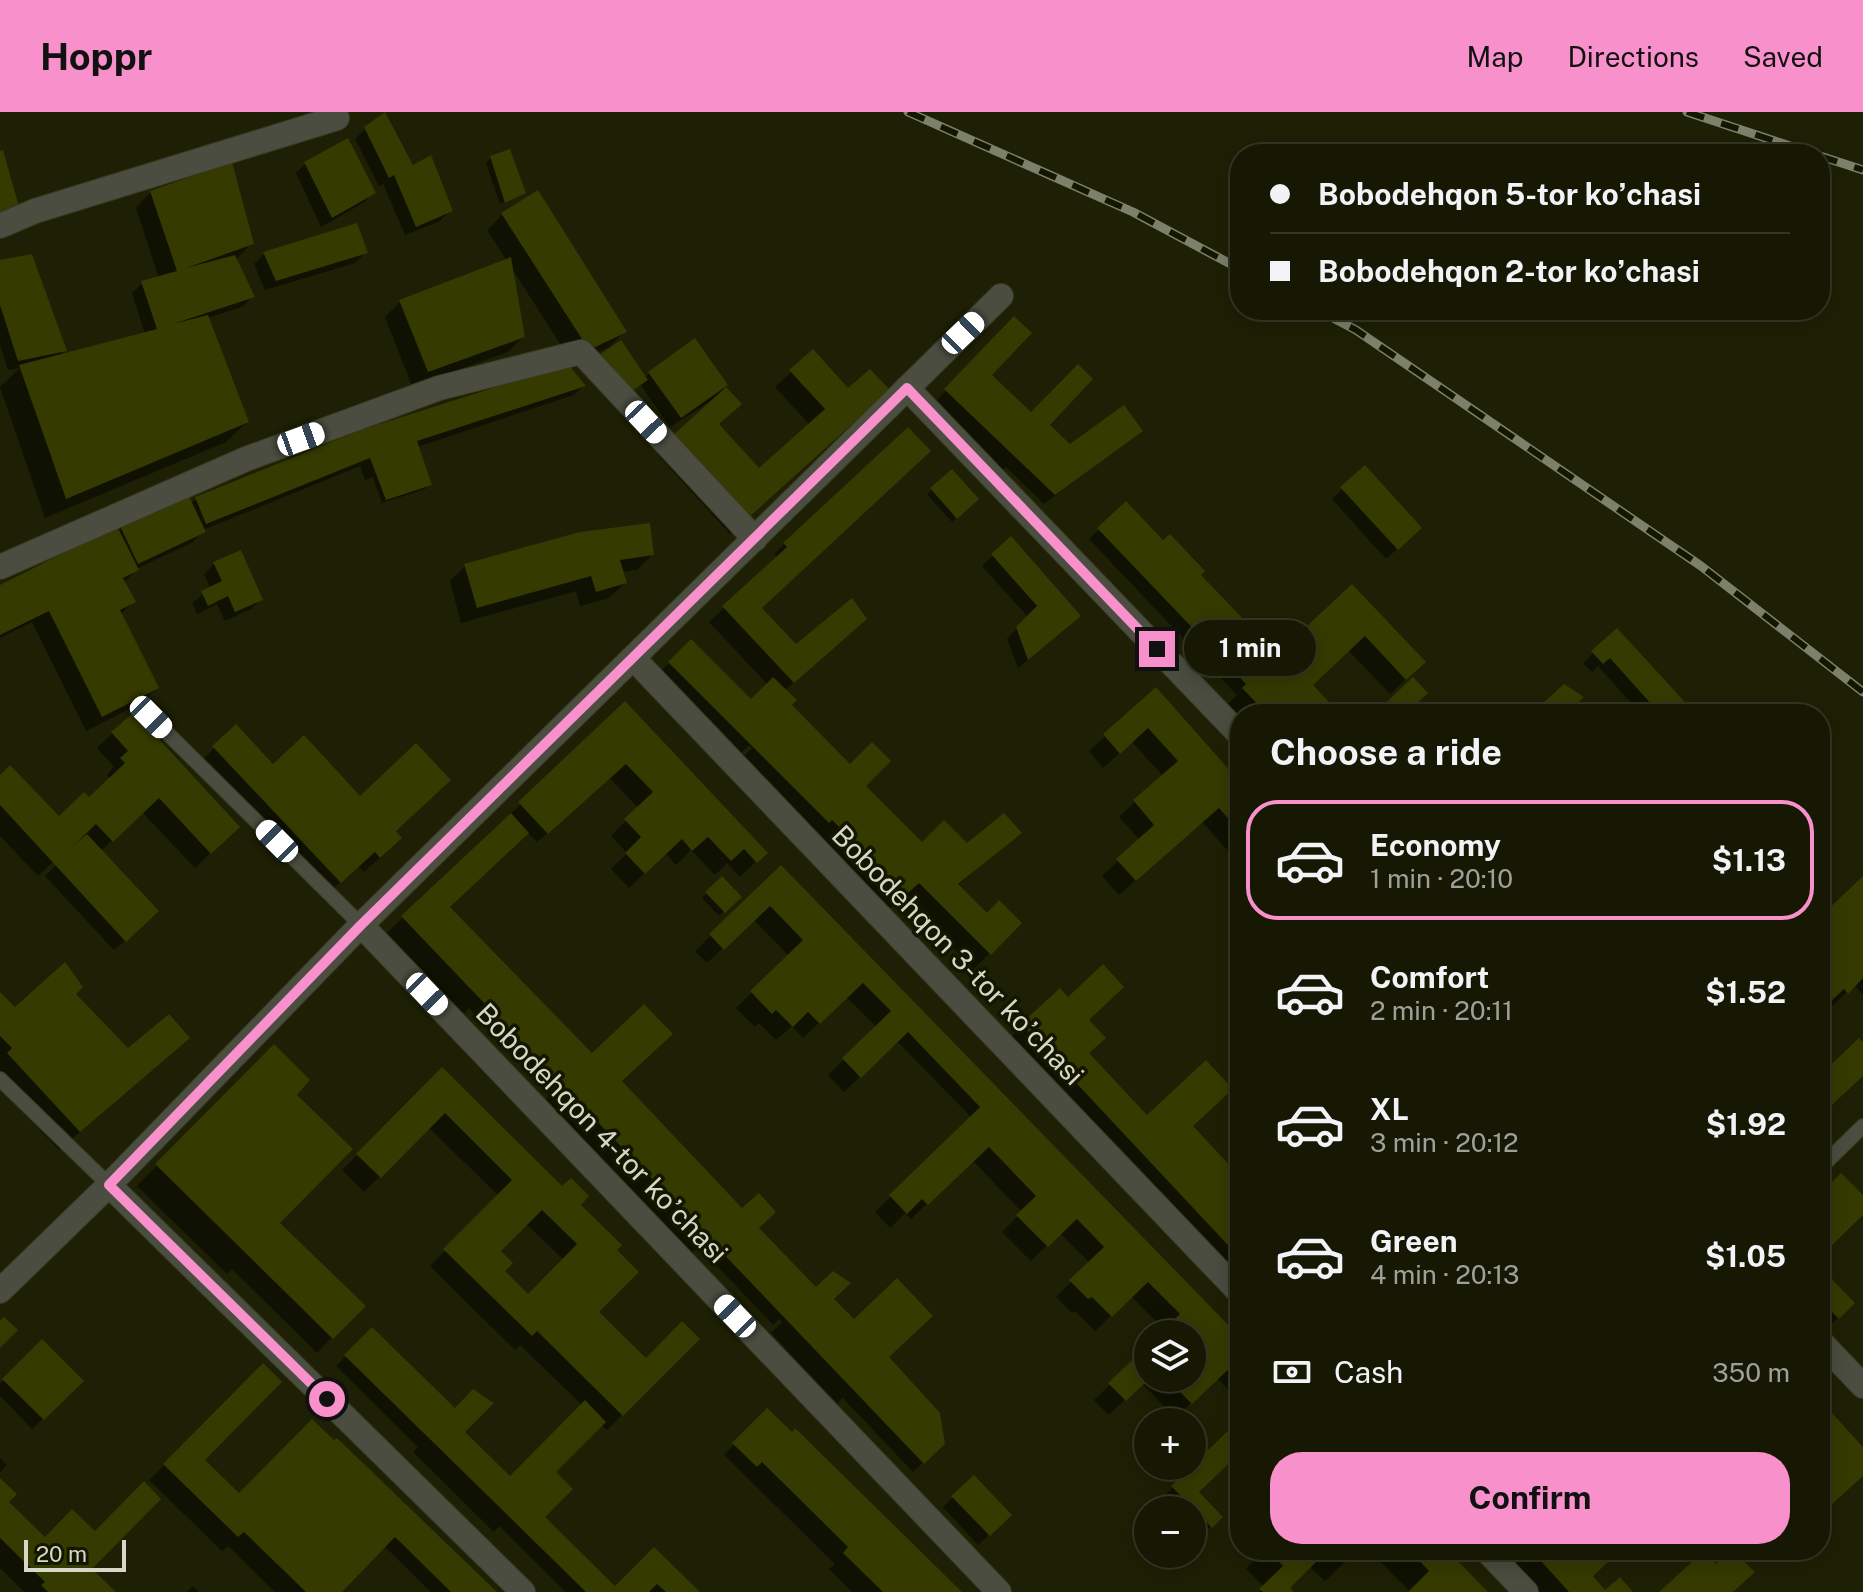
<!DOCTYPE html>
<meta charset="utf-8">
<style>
:root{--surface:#161803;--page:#232512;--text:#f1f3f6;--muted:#9ea09a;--line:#353725;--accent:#f890cb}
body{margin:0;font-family:"Public Sans",sans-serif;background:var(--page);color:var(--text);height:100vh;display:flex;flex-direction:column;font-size:30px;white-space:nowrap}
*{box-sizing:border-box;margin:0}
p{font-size:26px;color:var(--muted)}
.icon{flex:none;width:44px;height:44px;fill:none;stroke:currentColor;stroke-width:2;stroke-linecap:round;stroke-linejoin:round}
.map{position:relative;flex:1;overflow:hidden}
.panel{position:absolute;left:1230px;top:592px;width:600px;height:856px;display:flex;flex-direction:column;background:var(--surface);border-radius:32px;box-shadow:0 4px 20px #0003,0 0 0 2px var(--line)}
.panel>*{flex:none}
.banner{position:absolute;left:1230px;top:32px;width:600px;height:176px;border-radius:32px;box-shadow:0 4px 20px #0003,0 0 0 2px var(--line);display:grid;align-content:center;height:176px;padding:0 40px;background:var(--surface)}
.buttons{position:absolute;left:1134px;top:1208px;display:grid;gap:16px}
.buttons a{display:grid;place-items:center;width:72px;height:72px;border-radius:50%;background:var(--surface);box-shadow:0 4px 20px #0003,0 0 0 2px var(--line);font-size:40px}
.scale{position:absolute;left:24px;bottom:20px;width:102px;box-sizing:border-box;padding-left:8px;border:4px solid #d5d7c7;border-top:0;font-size:22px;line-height:28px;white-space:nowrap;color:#d5d7c7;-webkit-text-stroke:6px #141700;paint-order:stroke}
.end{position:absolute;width:36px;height:36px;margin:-18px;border:10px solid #f890cb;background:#111;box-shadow:0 0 0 4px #111}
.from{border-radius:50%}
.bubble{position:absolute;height:56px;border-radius:28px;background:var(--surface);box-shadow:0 4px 20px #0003,0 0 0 2px var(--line);font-size:26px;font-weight:700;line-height:56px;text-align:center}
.car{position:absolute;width:24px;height:48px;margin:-24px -12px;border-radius:10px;box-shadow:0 0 6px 2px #0007;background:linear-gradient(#fff 24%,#345 0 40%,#fff 0 76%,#345 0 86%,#fff 0)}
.banner b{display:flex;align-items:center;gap:28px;height:76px;font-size:30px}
.banner b+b{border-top:2px solid var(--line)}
.banner i{width:20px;height:20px;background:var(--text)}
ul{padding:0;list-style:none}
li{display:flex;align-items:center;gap:24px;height:120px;margin:0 16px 12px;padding:0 24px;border:4px solid transparent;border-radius:32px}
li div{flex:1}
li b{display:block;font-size:30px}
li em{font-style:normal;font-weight:700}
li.active{border-color:var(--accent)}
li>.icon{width:72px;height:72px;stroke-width:1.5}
h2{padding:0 40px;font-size:36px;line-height:96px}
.pay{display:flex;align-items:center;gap:20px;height:88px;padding:0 40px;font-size:30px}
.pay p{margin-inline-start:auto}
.action{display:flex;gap:16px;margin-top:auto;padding:16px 40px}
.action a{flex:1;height:92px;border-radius:32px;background:var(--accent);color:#111;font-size:32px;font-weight:700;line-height:92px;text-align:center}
header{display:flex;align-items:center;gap:48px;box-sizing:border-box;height:112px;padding:0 40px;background:var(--accent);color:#111}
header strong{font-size:38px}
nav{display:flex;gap:44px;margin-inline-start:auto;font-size:28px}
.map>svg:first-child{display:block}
</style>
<header>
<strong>Hoppr</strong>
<nav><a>Map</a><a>Directions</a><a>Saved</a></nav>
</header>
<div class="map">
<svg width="1863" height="1480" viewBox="0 0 1863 1480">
<rect width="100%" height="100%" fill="#1d2004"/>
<path fill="#0007" fill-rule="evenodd" d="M365,17L412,55L450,99L440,109L405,123L383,72L379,74L355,27Z
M491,46L521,81L500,92L486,51Z
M306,51L373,81L363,91L321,115L296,61Z
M151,80L252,131L235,148L252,185L242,195L207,206L247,310L226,330L45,406L0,275L20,256L8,258L0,233V150L65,238L59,245L145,222L132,181L142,171L159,166L136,96Z
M503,102L624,220L609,235L573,252L511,155L523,225L508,240L412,274L385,205L400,190L507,149L487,118Z
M365,141L355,151L265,178L254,152L264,142Z
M1015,207L989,263L1033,327L1070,335L1140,319L1044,392L1006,355L1000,360L931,294Z
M813,240L848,279L872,294L730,422L657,342L719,284L670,315L640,272L649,261L723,275L739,292L717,313L759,359L810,313L775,275Z
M583,274L574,283L417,335L429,373L425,377L382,391L373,365L365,368L360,354L203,418L193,430L138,456L123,471L133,490L120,503L157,576L141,591L86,619L32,510L0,526V475L120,414L190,392L196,387Z
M908,318L759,496L795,534L849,522L784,579L789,593L922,733L967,734L1019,721L957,774L986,803L1019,811L974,857L903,785L890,796L738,650L752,636L749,633L740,642L659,561L691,529L751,589L768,573L709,510L778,445L774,442L784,432Z
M1365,356L1409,426L1386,447L1332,387Z
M952,360L976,387L952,410L927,382Z
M1126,391L1199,463L1266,556L1352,475L1408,565L1390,582L1348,538L1310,574L1337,602L1240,605L1228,592L1237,583L1089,427Z
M1010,427L1069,514L1018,556L1007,527L1028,505L982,454Z
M652,443L637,458L622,460L625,471L609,486L580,494L576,479L461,511L450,469L465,454Z
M214,452L261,487L251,497L225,509L217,492L197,502L192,491L211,477L204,462Z
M1617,519L1668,602H1641L1598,554L1592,560L1583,551Z
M1156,578L1240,673V752L1202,710L1119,783L1102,764L1140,728L1119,705L1163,664L1132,630L1103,656L1089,639Z
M625,592L765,741L740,765L727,751L715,763L691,738L676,753L665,741L629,776L611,757L627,741L611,724L638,696L610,666L537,730L527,720L447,796L620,969L813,1175L832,1188L886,1246L932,1342L913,1360L843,1286L837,1291L771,1221L782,1210L779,1207L773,1213L699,1135L691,1142L546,988L551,983L469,896L464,902L387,821Z
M236,615L273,655L394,720L384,742L364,760L358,754L324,785L260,706L204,646Z
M113,621L222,730L195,756L142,700L101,739L147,809L114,838L45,764L82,729L79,726L38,764L0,724V665L58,706L89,688L111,667L107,663L114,655L97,636Z
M781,755L1240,1227V1290L1217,1266L1175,1306L1142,1271L1109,1303L1094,1288L1148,1236V1266H1192V1222H1162L1166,1219L1131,1184L1095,1219L1075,1199L1072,1201L1056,1185L1090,1151L1060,1121L1031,1149L1002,1120L1022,1100L972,1048L911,1107L905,1101L890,1116L875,1100L972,1006L897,929L844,980L828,963L877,915L846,885L803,926L792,914L776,928L759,911L755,915L736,896L789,844L753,807L707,851L695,839Z
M1863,766V883L1854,873L1831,895L1827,891L1820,898V808Z
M722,767L739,785L719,804L702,786Z
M1060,879L1086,908L1087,942L1147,1006L1191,1015L1240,1077V1178L1007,929Z
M74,882L128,939L187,926L59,1038L0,976V883L15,898Z
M274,935L294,983L258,1130L363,1194L317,1241L232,1157L227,1162L137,1074Z
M442,958L578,1093L614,1138L597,1200L646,1248L697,1227L607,1318L601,1312L553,1360L542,1405L615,1477L654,1437L697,1480H566L499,1414L494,1420L413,1340L418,1335L336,1254L372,1218L455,1298L462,1320L510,1367L583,1294L520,1233L515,1238L430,1154L499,1084L428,1015L364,1080L342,1058ZM526,1112L564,1148L528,1184L502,1159L499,1139Z
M1820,1158L1853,1191L1822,1221L1820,1219Z
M42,1230L81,1269L32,1317L0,1284V1272Z
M263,1254L202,1348L239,1384L418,1406L494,1480H431L384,1434L339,1480H275L228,1434L222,1439L149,1368Z
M767,1299L956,1480H852L829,1457L835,1452L724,1343Z
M1240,1310V1339L1197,1381L1220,1405L1195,1430L1192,1427V1398H1164L1157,1391Z
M0,1346L7,1353L0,1360Z
M974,1365L1010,1403L978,1433L943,1395Z
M0,1369L6,1390L44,1428L89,1457L113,1480H24L0,1456Z
M1265,1438H1357L1325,1469L1309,1454L1287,1476L1291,1480H1259L1264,1475L1246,1457Z
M1369,1438H1445L1485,1480H1410Z
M1502,1438H1620L1590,1465L1604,1480H1540Z
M1767,1438H1780L1773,1444Z
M193,1474L199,1480H187Z"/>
<path fill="#353a00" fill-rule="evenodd" d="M385,0L413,53L431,43L453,99L416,115L394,63L389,66L364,15Z
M348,26L376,81L332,106L304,50Z
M510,37L526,81L505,91L490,44Z
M3,38L19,95L0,103V39Z
M232,50L254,132L186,156L235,143L255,185L173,212L208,203L249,310L66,387L19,253L157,217L141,169L177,159L150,79Z
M538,78L627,220L589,238L501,101Z
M357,111L368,141L276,169L263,140Z
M32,142L67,239L18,249L0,193V148Z
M511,145L525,225L428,260L399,188Z
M1014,204L1032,221L992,263L1031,300L1078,252L1093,267L1050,313L1070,332L1124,293L1143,319L1055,383L944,277Z
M695,226L728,273L681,306L648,260Z
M621,228L648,268L626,283L599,243Z
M813,237L848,276L870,257L890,278L746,408L671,325L726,275L742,292L719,312L759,356L825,297L789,258Z
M568,252L586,274L417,329L432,373L386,388L370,346L206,412L195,385L361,318Z
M908,315L931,339L762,496L796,532L852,486L867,507L794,571L722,494L787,435L783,431Z
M1365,353L1422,416L1398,438L1340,375Z
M952,357L979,387L957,407L930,376Z
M187,380L206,420L138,452L119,412Z
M1126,389L1163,428L1170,422L1205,459L1201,463L1277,542L1352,472L1426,550L1406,568L1365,524L1313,573L1340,602H1267L1242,576L1246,572L1097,416Z
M650,411L654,443L620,448L627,471L596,480L591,464L477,496L464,452L580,420Z
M117,414L139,458L123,466L136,490L120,498L159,576L102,605L49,499L0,523V473Z
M1011,424L1081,504L1028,548L1016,515L1037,494L991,442Z
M241,438L263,488L235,500L228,484L208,494L201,479L222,469L213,450Z
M1617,516L1684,589L1670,602H1660L1610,546L1603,552L1591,539Z
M691,527L751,587L773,565L797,588L792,593L850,652L872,630L891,649L866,674L922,730L944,708L967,731L1004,701L1022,721L958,772L987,801L999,788L1022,811L991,843L919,771L907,782L832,708L829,711L668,550Z
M1413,565L1428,581L1406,602H1374Z
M1564,572L1584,585L1566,602H1531Z
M1156,575L1240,670V720L1219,696L1136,769L1116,747L1154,713L1133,688L1178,649L1148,616L1120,642L1103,622Z
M625,589L768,741L757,751L744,737L731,749L708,725L692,739L682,727L645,762L625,741L641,725L624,707L653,680L626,652L548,722L518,690Z
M134,600L240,715L211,742L159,686L113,730L96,712L71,736L87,722L159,799L126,830L0,693V663L10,653L59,704L84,680L89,685L125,651L120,646L128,639L111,620Z
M236,612L273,652L304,623L360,684L416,631L451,668L396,719L402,726L380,746L375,740L341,771L212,634Z
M511,701L529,721L450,795L592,941L644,892L673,922L622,969L742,1096L759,1081L776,1100L759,1116L816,1175L833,1159L851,1171L834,1187L854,1207L897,1166L933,1204L889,1245L940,1301L945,1332L924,1352L401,804Z
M781,753L1240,1225V1259L1233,1253L1192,1292L1166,1266H1192V1222H1159L1180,1202L1148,1170L1112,1205L1092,1185L1088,1187L1069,1168L1104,1135L1077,1107L1048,1135L1016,1103L1036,1084L989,1035L928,1093L922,1087L907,1102L889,1083L980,995L908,920L861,966L842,946L891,899L863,871L820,912L808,900L793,915L776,898L772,902L750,879L803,828L770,794L724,838L709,822Z
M722,764L742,785L725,801L705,780Z
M1863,764V866L1848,882L1844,877L1828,892L1820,884V805Z
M65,850L83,875L76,882L128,936L169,902L190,926L80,1020L7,941L12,936L0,924V880L15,895Z
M1103,852L1124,875L1089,908L1106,926L1089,941L1147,1003L1206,948L1233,977L1193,1014L1234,1058L1230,1062L1240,1073V1146L1021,912L1060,876L1068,885Z
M1859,926L1863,930V964L1820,1004V963Z
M274,932L310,968L297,983L353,1037L280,1111L366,1194L333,1227L155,1052Z
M442,955L562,1074L571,1066L589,1084L581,1093L622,1133L617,1138L639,1160L599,1200L646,1246L682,1209L700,1227L623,1304L537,1219L532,1224L443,1137L512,1068L445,1001L381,1066L356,1042ZM542,1098L577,1132L528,1182L505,1159L513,1151L501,1139Z
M1841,1061L1863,1083V1103L1820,1145V1082Z
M1820,1155L1855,1191L1839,1207L1820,1188Z
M4,1205L18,1218L0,1236V1209Z
M372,1215L455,1296L473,1277L494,1291L465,1320L510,1364L585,1288L606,1310L556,1360L573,1377L545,1405L615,1474L654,1435L700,1480H666L657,1472L649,1480H586L344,1243Z
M42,1227L84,1269L44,1308L2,1267Z
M1148,1233V1268L1126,1289L1108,1271Z
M263,1251L282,1270L205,1348L239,1381L312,1307L334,1328L337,1326L497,1480H451L395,1425L342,1480H306L244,1420L238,1425L163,1352Z
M1820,1288L1863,1335V1364L1820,1403V1360L1824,1356L1820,1351Z
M767,1296L792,1320L795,1316L962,1480H883L843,1441L848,1435L762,1350L757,1355L732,1331Z
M1240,1307V1341L1199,1380L1223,1405L1212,1416L1171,1374Z
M974,1363L1012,1403L990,1424L951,1384Z
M0,1366L17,1382L9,1390L45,1425L72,1397L95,1419L144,1369L161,1387L92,1457L116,1480H48L41,1473L45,1470L0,1426Z
M1268,1438H1328L1290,1476L1294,1480H1263L1259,1477L1283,1454Z
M1334,1438H1359L1346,1451Z
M1409,1438H1447L1488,1480H1408L1429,1459Z
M1531,1438H1621L1593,1464L1605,1478L1620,1465L1633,1480H1569Z
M1732,1438L1755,1460L1733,1480H1659L1704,1439L1716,1452Z"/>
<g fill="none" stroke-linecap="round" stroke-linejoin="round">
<defs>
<path id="service" d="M151,605L361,813
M0,967L109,1073
M1820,1056L1863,1014"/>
<path id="minor" d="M0,114L35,99L337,6
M907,276L1240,623
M0,455L246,347L439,276L581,240L755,427
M634,547L1240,1181
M361,813L999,1480
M109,1073L523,1480
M0,1179L109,1073L361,813L1001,184
M1820,1229L1863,1274
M1486,1438L1526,1480"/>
</defs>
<use href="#service" stroke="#373a1f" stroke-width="16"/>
<use href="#minor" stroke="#373a1f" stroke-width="26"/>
<use href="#service" stroke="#4b4d40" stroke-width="14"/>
<use href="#minor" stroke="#4b4d40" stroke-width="24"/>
<defs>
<path id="rail" d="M908,0L1133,100L1240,157
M1687,0L1814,42
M1820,44L1863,58
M1318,198L1356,218L1701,454L1863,580"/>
</defs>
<use href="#rail" stroke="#7d806a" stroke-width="9"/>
<use href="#rail" stroke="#141700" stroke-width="6" stroke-dasharray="18" stroke-linecap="butt"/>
</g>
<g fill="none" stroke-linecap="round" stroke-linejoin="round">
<path stroke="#f890cb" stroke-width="10" d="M327,1287L109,1073L361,813L907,276L1157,537"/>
</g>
<g text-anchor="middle" stroke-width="7" stroke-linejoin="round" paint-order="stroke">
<g font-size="28" fill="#d5d7c7" stroke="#141700">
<text transform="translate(958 843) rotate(46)" y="10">Bobodehqon 3-tor koʼchasi</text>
<text transform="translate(602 1021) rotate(46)" y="10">Bobodehqon 4-tor koʼchasi</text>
</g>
</g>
</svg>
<div class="buttons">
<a><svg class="icon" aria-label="layers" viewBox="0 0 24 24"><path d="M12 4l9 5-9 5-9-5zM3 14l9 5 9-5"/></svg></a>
<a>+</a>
<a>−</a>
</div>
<div class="scale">20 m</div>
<i class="end from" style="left:327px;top:1287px"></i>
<i class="end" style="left:1157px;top:537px"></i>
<div class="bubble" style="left:1184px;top:508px;width:132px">1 min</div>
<i class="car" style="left:963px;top:221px;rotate:46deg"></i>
<i class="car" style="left:646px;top:310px;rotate:137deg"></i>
<i class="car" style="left:301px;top:327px;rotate:70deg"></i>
<i class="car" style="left:151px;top:605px;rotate:135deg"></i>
<i class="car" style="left:277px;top:729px;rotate:315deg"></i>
<i class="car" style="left:427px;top:882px;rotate:136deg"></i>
<i class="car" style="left:735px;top:1204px;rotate:316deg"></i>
<div class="banner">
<b><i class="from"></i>Bobodehqon 5-tor koʼchasi</b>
<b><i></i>Bobodehqon 2-tor koʼchasi</b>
</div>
<section class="panel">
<h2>Choose a ride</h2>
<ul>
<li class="active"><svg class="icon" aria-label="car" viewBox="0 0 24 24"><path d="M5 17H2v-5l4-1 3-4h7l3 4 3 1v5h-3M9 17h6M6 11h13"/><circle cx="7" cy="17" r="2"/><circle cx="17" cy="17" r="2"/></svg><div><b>Economy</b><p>1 min · 20:10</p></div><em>$1.13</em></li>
<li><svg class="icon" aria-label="car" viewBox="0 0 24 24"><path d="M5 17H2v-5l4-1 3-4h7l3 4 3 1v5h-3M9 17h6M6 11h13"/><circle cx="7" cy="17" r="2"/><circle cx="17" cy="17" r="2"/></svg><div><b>Comfort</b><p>2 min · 20:11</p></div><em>$1.52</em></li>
<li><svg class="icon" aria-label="car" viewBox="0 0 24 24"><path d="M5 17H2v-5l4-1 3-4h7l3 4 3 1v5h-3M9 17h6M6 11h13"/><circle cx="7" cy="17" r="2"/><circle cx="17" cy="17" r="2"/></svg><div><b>XL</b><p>3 min · 20:12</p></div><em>$1.92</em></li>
<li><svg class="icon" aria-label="car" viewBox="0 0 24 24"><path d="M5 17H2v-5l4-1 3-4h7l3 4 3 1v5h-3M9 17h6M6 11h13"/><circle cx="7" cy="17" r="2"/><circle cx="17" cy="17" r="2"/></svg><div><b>Green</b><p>4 min · 20:13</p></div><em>$1.05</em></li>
</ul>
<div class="pay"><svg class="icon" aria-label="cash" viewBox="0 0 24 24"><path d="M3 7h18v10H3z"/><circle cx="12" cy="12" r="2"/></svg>Cash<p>350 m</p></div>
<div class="action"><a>Confirm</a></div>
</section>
</div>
